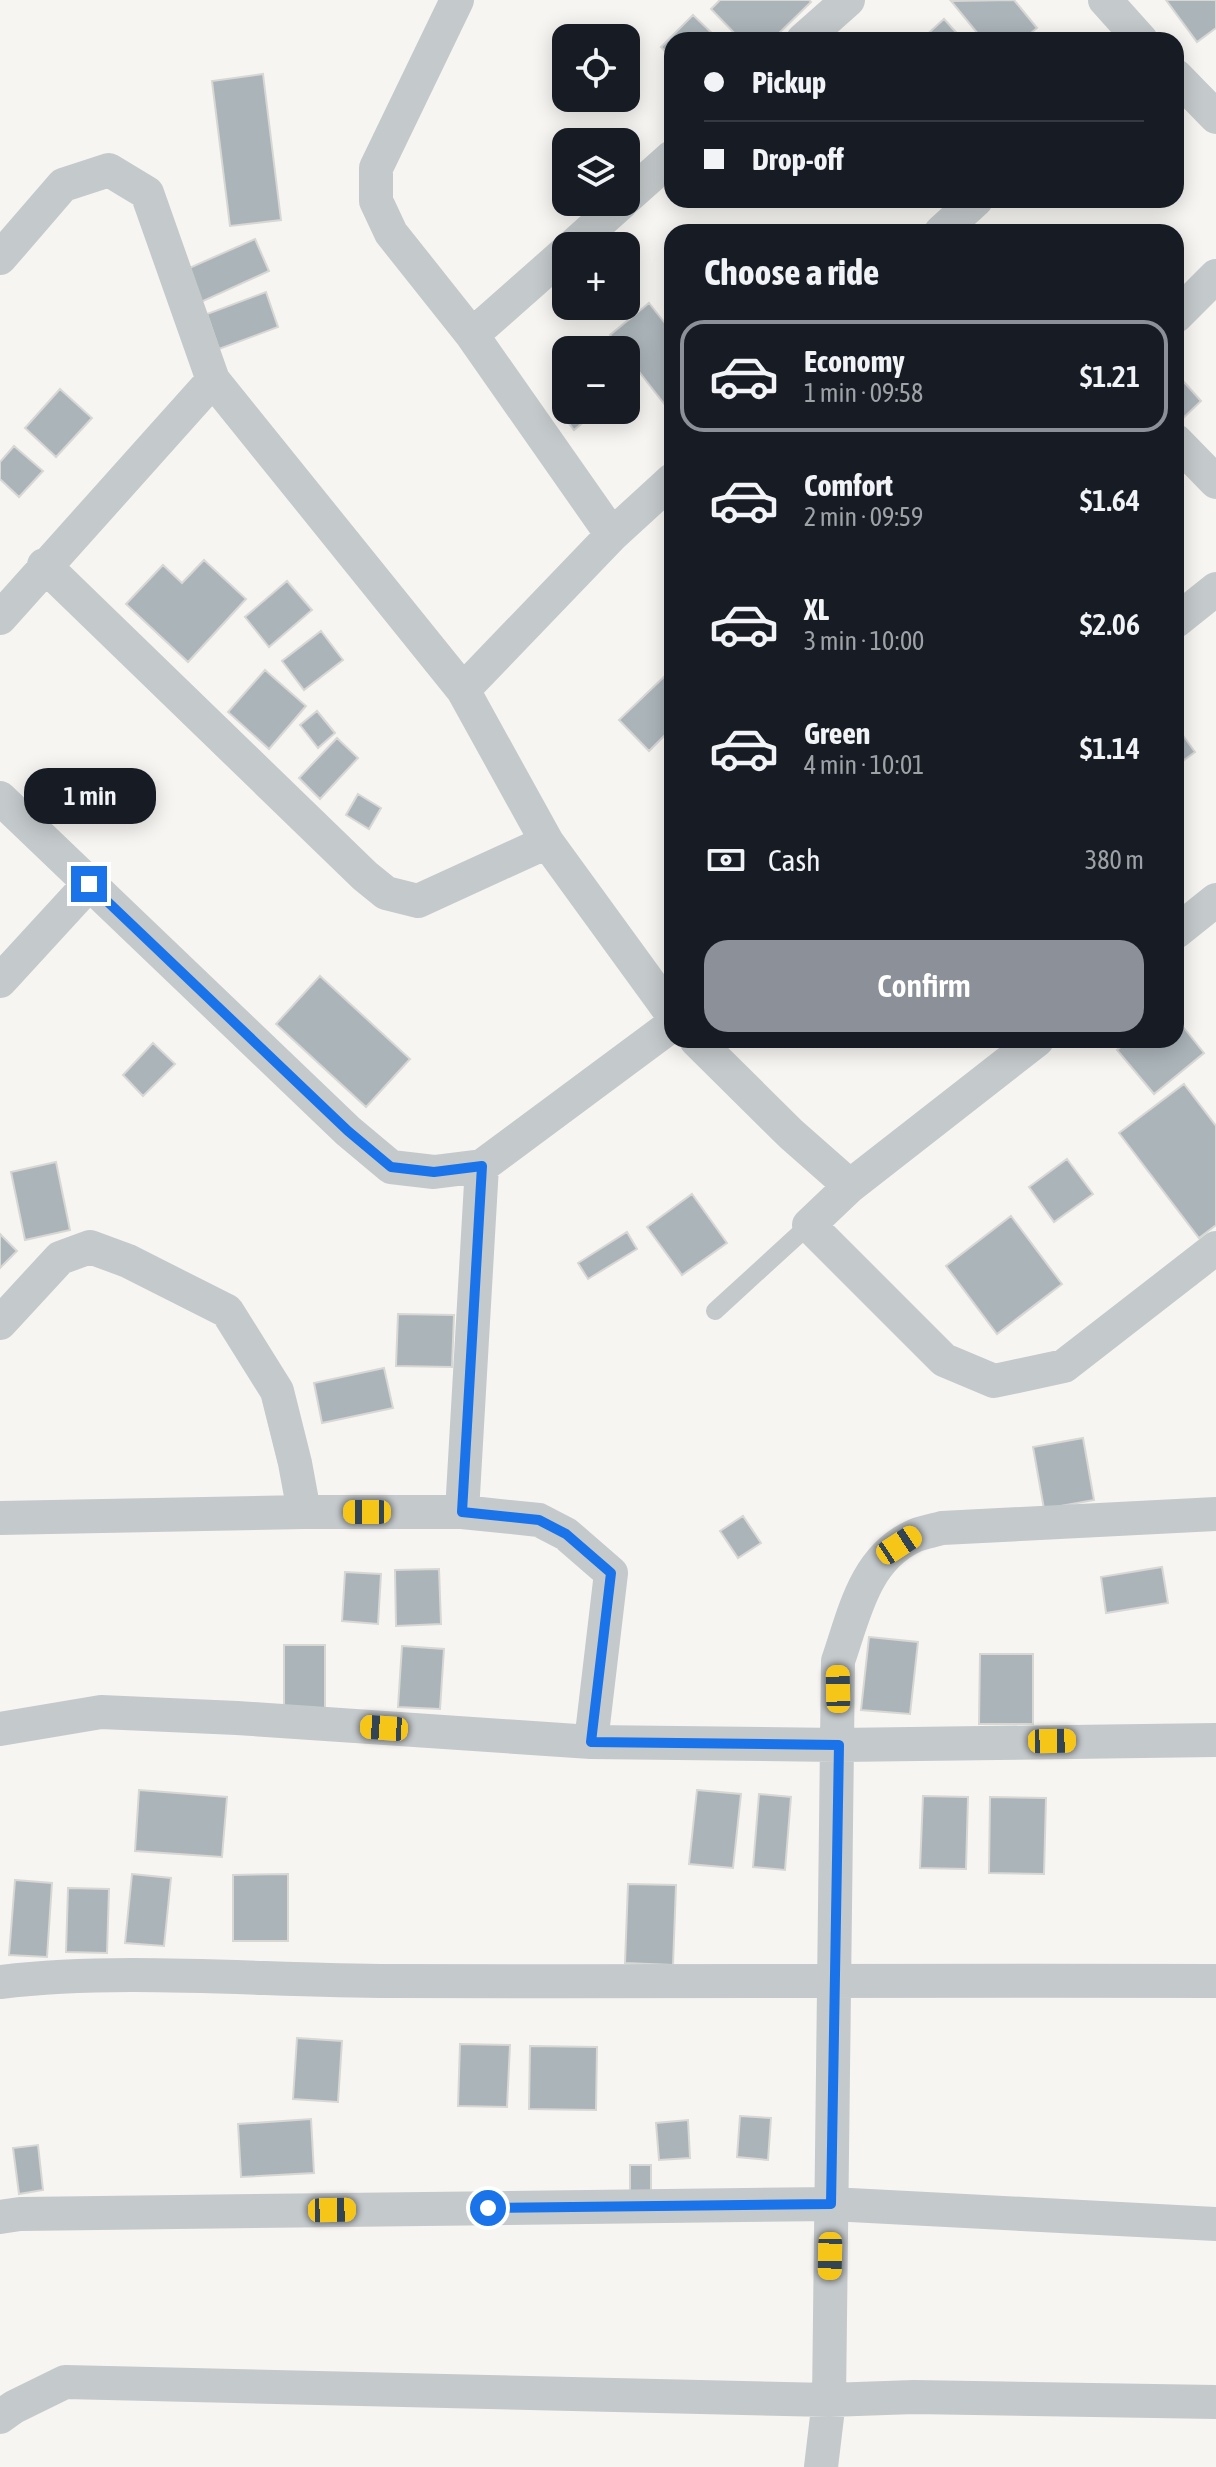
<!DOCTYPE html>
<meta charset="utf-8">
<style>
:root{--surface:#171b24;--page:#242831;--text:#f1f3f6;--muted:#9ea1a6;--line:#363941;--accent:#8c9099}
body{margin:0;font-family:"Asap Condensed",sans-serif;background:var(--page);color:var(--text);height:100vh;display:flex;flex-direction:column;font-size:30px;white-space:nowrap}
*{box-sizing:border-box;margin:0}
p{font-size:26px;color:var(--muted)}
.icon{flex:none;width:44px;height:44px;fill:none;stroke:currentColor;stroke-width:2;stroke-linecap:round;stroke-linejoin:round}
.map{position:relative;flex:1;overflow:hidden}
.side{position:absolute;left:664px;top:224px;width:520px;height:824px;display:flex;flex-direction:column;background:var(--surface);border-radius:24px;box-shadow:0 4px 20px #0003}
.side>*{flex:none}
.hud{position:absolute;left:664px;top:32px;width:520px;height:176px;border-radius:24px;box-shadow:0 4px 20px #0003;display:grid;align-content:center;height:176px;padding:0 40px;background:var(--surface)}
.tools{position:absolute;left:552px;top:24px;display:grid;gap:16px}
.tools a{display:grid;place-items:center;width:88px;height:88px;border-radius:16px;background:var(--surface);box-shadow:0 4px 20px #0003;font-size:40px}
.end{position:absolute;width:36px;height:36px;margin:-18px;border:10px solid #1a73e8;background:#fff;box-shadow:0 0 0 4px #fff}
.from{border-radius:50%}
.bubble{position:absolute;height:56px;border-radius:24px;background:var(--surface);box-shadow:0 4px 20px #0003;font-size:26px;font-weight:600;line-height:56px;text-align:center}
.car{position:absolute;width:24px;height:48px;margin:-24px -12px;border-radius:10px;box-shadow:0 0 6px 2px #0007;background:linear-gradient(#f5c518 24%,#345 0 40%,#f5c518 0 76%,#345 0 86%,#f5c518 0)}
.hud b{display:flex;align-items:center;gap:28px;height:76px;font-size:30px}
.hud b+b{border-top:2px solid var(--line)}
.hud i{width:20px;height:20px;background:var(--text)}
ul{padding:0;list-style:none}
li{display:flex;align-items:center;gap:24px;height:112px;margin:0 16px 12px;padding:0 24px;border:4px solid transparent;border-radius:24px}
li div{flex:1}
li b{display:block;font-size:30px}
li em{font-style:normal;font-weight:600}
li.selected{border-color:var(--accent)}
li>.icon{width:72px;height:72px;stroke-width:1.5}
h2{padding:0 40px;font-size:36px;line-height:96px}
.pay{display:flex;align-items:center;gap:20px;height:88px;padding:0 40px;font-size:30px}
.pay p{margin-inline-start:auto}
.button{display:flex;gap:16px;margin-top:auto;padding:16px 40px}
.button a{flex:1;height:92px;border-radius:24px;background:var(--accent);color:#fff;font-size:32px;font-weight:600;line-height:92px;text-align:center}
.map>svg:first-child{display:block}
</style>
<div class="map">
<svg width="1216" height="2467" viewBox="0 0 1216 2467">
<rect width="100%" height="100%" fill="#f6f5f1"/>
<path fill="#abb4b9" stroke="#d7d7d4" stroke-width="2" d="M720,0H809L811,2L772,40H741L711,9Z
M1014,0L1037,28L1023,40H983L951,1Z
M1166,0H1216V28L1197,42Z
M693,15L719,40H672V59L661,47Z
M944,19L963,40H921Z
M263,74L281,220L230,226L212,81Z
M255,239L269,271L201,302L187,269Z
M266,292L278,327L219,349L207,314Z
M649,303L672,332V407L669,410L626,355V350H622L610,335Z
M1176,373L1201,401L1178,423L1176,421Z
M60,389L92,418L56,457L25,428Z
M566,409V410H598L574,430L561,413Z
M14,446L43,471L19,497L0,479V462Z
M204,560L246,599L188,662L126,604L163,565L182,583Z
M287,581L312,610L269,647L245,617Z
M321,631L343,660L304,690L282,661Z
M265,670L306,706L269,749L228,712Z
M668,673L672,677V728L649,751L619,720Z
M317,711L335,733L318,748L300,725Z
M1176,726L1195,752L1176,766Z
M337,738L358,758L320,799L299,778Z
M358,794L381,808L369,829L346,815Z
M320,976L410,1059L366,1107L276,1024Z
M1176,1018L1204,1053L1154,1094L1117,1050L1129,1040H1176Z
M153,1043L175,1064L143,1096L123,1075Z
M1184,1084L1216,1126V1225L1199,1238L1119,1133Z
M1067,1159L1093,1194L1054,1222L1029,1187Z
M56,1162L70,1230L25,1240L11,1172Z
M692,1194L727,1243L682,1275L647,1227Z
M1011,1216L1062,1284L997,1334L946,1266Z
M627,1232L637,1249L588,1279L578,1263Z
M0,1234L17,1251L0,1268Z
M398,1314L454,1315L452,1367L396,1366Z
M384,1368L393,1408L322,1423L314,1383Z
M1083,1438L1094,1500L1044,1509L1033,1447Z
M743,1516L761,1543L738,1558L720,1531Z
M1162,1567L1168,1603L1106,1613L1101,1577Z
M439,1569L441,1624L396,1626L395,1570Z
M345,1572L381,1574L378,1624L342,1621Z
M869,1637L918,1642L910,1714L861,1710Z
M284,1645H325V1712H284Z
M402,1646L444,1649L440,1709L398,1707Z
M980,1654H1033V1724H979Z
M139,1790L227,1797L222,1857L135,1851Z
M697,1790L741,1794L733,1868L689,1864Z
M759,1794L791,1797L785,1870L753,1867Z
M923,1796L968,1797L966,1869L920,1868Z
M990,1797L1046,1798L1044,1874L989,1873Z
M132,1874L171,1878L164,1946L125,1943Z
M288,1874V1941H233V1875Z
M15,1880L52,1883L47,1957L9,1955Z
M628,1884L676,1885L673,1965L625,1963Z
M68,1888L109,1889L107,1953L66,1952Z
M297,2038L342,2041L338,2102L293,2099Z
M460,2044L510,2045L507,2107L458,2106Z
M530,2046L597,2047L596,2110L529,2109Z
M740,2116L771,2118L768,2160L737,2157Z
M311,2119L314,2173L241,2177L238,2124Z
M688,2120L690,2158L659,2160L656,2123Z
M38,2145L43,2190L19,2194L13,2148Z
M630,2165H651V2192H630Z"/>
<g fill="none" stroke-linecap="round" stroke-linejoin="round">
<path stroke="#c4c9cb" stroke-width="18" d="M715,1311L809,1225"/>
<path stroke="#c4c9cb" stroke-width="34" d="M1105,0L1141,40
M803,40L848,0
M1176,76L1216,117
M626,198L672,157
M941,232L976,200
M573,246L622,202
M0,258L63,185L109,170L147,193L213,380L463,690L612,535L472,335L391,233L376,201V168L457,0
M1176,316L1216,276
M472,335L566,252
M1176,441L1216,482
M612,535L672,480
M44,565L365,876L386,893L418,901L547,842L463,690
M0,618L213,380
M1176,621L1216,589
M0,798L348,1131L391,1167L434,1172L482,1166L672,1025
M547,842L672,1014
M1176,932L1216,900
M0,981L89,884
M696,1040L791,1134L850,1186L1037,1040
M850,1186L809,1225L944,1360L994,1381L1064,1366L1216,1248
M0,1323L60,1258L90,1247L128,1261L227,1311L277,1391L295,1463L304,1512
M462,1512L482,1166
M0,1518L304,1512H462L539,1520L566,1534L611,1573L591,1742
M0,1729L101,1712L237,1718L591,1742L839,1745L1216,1740
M0,1982C126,1967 263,1981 391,1981C666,1982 941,1980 1216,1981
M0,2217L20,2214L831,2204L1216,2224
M0,2417L14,2407L65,2382L829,2400L914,2397L1216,2402
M821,2467L829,2400L838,1661C854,1615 864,1560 912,1537C921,1532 932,1531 942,1528L1216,1514"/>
</g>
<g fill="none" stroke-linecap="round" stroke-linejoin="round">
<path stroke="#1a73e8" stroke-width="10" d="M89,884L348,1131L391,1167L434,1172L482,1166L462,1512L539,1520L566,1534L611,1573L591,1742L839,1745L831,2204L488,2208"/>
</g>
</svg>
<div class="tools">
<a><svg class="icon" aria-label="locate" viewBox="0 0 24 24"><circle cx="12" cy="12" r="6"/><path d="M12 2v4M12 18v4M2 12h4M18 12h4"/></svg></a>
<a><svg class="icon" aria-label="layers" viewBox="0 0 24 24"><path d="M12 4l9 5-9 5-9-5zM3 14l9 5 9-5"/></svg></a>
<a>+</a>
<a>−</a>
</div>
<i class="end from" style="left:488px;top:2208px"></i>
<i class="end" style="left:89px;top:884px"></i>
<div class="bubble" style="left:24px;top:768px;width:132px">1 min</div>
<i class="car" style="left:367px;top:1512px;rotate:270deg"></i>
<i class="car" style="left:899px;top:1545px;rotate:57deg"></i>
<i class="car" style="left:838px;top:1689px;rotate:359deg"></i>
<i class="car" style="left:384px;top:1728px;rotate:274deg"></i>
<i class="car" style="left:1052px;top:1741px;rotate:89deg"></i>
<i class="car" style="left:332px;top:2210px;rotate:89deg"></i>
<i class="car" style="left:830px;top:2256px;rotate:181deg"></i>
<div class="hud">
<b><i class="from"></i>Pickup</b>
<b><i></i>Drop-off</b>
</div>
<section class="side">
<h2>Choose a ride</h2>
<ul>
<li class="selected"><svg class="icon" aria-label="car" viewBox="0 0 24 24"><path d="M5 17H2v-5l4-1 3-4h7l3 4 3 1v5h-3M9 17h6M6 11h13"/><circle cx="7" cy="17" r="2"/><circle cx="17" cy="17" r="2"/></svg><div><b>Economy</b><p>1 min · 09:58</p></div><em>$1.21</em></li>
<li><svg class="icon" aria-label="car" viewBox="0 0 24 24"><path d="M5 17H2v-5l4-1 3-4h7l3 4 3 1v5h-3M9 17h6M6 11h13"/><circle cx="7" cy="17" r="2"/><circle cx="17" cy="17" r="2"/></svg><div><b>Comfort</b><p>2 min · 09:59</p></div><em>$1.64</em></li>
<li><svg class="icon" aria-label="car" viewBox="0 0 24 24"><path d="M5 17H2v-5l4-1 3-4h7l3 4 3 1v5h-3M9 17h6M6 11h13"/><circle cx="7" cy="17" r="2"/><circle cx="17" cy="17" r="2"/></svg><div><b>XL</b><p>3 min · 10:00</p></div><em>$2.06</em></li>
<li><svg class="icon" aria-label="car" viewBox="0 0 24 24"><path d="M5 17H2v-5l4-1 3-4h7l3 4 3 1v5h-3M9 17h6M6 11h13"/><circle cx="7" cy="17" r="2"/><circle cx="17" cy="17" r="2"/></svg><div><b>Green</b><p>4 min · 10:01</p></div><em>$1.14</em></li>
</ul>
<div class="pay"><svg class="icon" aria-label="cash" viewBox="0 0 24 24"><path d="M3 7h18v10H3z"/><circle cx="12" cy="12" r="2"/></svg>Cash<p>380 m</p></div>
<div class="button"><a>Confirm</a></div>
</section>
</div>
